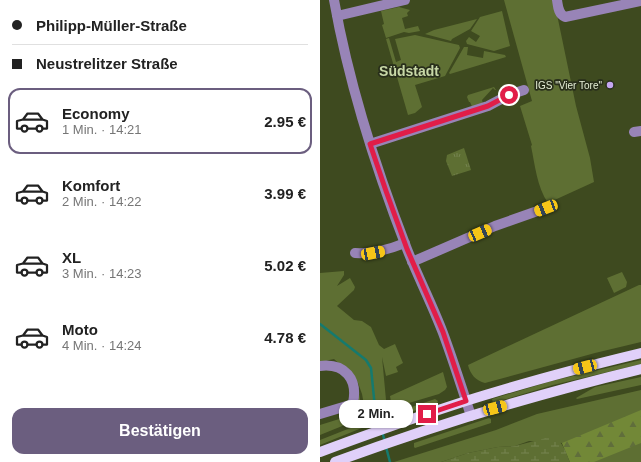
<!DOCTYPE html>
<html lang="de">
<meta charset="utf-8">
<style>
:root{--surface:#fff;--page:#f6f6f6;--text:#222;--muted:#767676;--line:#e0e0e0;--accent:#6b5e7f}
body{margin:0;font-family:Arial,sans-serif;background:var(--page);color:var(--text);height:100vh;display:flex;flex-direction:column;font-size:15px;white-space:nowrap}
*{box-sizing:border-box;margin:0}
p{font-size:13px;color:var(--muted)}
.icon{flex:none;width:22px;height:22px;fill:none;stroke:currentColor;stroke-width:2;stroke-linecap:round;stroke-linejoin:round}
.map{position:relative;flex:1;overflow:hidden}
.sheet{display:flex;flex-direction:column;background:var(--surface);width:320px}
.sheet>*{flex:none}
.hud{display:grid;align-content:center;height:88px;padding:0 12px;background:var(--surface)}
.end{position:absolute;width:18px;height:18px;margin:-9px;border:5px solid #e11d48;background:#fff;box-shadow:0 0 0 2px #fff}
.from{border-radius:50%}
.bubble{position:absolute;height:28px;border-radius:12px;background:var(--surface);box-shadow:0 1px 3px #0004;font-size:13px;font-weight:600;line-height:28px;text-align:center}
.car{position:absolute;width:12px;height:24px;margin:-12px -6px;border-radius:5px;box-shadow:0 0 3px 1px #0007;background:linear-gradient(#f5c518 24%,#345 0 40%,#f5c518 0 76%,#345 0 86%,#f5c518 0)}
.hud b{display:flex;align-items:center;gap:14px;height:38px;font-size:15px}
.hud b+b{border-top:1px solid var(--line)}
.hud i{width:10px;height:10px;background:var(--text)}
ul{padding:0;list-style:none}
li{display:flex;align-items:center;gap:12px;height:66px;margin:0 8px 6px;padding:0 4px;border:2px solid transparent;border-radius:12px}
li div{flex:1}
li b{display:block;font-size:15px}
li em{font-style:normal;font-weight:600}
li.current{border-color:var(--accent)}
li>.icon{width:36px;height:36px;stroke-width:1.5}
.primary-button{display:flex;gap:8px;margin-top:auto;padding:8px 12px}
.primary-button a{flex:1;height:46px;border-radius:12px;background:var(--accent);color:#fff;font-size:16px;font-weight:600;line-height:46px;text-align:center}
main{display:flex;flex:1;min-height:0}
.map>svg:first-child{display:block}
</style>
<main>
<section class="sheet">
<div class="hud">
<b><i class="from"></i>Philipp-Müller-Straße</b>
<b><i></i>Neustrelitzer Straße</b>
</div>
<ul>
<li class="current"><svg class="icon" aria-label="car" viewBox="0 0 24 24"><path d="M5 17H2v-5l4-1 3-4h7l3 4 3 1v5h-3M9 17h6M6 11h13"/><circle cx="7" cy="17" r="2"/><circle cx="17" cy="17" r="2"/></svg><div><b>Economy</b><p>1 Min. · 14:21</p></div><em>2.95 €</em></li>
<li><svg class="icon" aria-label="car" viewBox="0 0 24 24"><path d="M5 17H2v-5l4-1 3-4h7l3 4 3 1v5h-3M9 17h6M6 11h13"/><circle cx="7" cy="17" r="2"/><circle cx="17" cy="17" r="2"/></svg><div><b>Komfort</b><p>2 Min. · 14:22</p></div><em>3.99 €</em></li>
<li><svg class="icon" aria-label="car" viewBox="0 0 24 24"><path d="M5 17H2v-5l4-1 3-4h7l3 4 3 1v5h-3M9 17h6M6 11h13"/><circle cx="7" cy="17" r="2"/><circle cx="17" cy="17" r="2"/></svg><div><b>XL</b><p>3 Min. · 14:23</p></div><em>5.02 €</em></li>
<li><svg class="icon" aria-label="car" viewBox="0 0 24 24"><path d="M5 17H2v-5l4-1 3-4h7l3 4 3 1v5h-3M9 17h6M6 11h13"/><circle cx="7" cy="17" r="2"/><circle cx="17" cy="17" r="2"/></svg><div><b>Moto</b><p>4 Min. · 14:24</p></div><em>4.78 €</em></li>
</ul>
<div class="primary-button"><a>Bestätigen</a></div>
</section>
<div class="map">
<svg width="321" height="462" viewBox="0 0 321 462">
<defs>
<pattern id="forest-firs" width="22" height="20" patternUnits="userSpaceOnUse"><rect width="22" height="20" fill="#728837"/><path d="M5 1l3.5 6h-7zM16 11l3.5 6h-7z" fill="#606e3b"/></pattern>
<pattern id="wetland-marsh" width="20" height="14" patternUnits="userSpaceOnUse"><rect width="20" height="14" fill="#5e6f33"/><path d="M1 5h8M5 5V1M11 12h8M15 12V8" fill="none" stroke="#758450"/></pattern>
<pattern id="park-tufts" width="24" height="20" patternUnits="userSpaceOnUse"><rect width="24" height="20" fill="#5e6f33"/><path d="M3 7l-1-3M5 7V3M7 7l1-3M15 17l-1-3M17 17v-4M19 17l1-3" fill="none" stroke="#758450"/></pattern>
</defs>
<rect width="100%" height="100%" fill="#3e4a1f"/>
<path fill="#5e6f33" d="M184,0H234L256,106L270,158L274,182L228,203C217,187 215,165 211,146L212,145L200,106L212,101Z
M79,7L90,10L87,13L88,16L82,18L85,29L98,26L100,31L89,33L84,32L66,38L62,25L64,24L61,11Z
M182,11L190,46L174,51L147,44L146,41L149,37L156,42L160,36L151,31L160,17Z
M157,19L150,29L132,39L131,41L105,34L114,30Z
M95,35L139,45L140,48L125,76L95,85L102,107L95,113L88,115L66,39L69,38L76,62L81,60L75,39Z
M144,47H148L147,55L163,58L164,51L185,55L186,57L130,74L129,73Z
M174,87L176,90H175L173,88L162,100L163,104L153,109L150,102H149L147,97L148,95Z
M24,271V275L17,286L30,278L35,287L34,290L17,306L34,320L42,321L51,327L59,345L64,349L75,344L83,363L76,367L78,372L66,376L62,357L66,400L68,409L46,416L42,394L37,380L43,418L40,419L35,404L32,375L14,359L0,362V273Z
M302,272L307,282L306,287L294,293L287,278Z
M319,285H321V342L275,353L165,383C156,381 150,374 148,365Z
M321,360V364L233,385L173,403L172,399L232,381Z
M123,372L127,387L125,390L119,394L72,408L70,396Z
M321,377V385L257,399L256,398L275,387Z
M321,390V462H250L242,443L209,441L195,446L178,447L148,453L121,462H74L176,430L217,414Z
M115,399L118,401L117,403L73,418H69L68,415Z
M33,406L37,420L0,435V425L32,415L31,408Z
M169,418L171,419V423L95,448L94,447V443Z
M48,421L49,425L0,445V440Z"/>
<path fill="url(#forest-firs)" d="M321,410V443L274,462H250L242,443Z"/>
<path fill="url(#wetland-marsh)" d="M230,437C243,439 245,451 250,462H121L148,453L178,447L195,446Z"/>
<path fill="url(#park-tufts)" d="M144,148L151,170L132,176L126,161L127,155Z"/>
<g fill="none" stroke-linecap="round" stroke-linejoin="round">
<path stroke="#157a6e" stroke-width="2.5" d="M0,324L46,360L51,368L55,408L60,427
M62,431L65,442
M66,447L70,462"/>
<path stroke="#9884b7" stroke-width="10" d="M14,0C29,85 56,169 87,249C98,277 112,304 123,333C133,360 142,388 151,416
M237,0C238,6 238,14 245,17L321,1
M17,16L85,0
M314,132L321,131
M50,144L168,106L189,95L204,90
M35,253C53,254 68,250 85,243
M92,262L175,226L226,208
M0,366C25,363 38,379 33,403L30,405L0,414"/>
<path stroke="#e0d0f9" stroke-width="10" d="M0,452C57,431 114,410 172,393C221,378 271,365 321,353
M15,462C115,425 217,394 321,369"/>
</g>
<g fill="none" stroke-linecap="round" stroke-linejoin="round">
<path stroke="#e11d48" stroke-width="5" d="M107,414L146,401L123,332L87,249L66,191L50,144L168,106L189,95"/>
</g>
<circle fill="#c5a7f1" stroke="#282e1b" stroke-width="1.5" cx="290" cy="85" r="4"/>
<g text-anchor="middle" stroke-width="3.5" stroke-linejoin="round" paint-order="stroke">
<g font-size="10" fill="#e5eed5" stroke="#282e1b" text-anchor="end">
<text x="282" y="89">IGS "Vier Tore"</text>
</g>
<g font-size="14" font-weight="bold" fill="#c8d8a7" stroke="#282e1b">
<text x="89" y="76">Südstadt</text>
</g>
</g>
</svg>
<i class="end from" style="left:189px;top:95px"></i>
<i class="end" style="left:107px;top:414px"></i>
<div class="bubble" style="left:19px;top:400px;width:74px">2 Min.</div>
<i class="car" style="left:226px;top:208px;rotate:249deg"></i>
<i class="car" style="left:160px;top:233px;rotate:67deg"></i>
<i class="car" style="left:53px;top:253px;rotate:79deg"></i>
<i class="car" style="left:265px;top:367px;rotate:255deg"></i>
<i class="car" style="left:175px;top:408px;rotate:75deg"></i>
</div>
</main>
